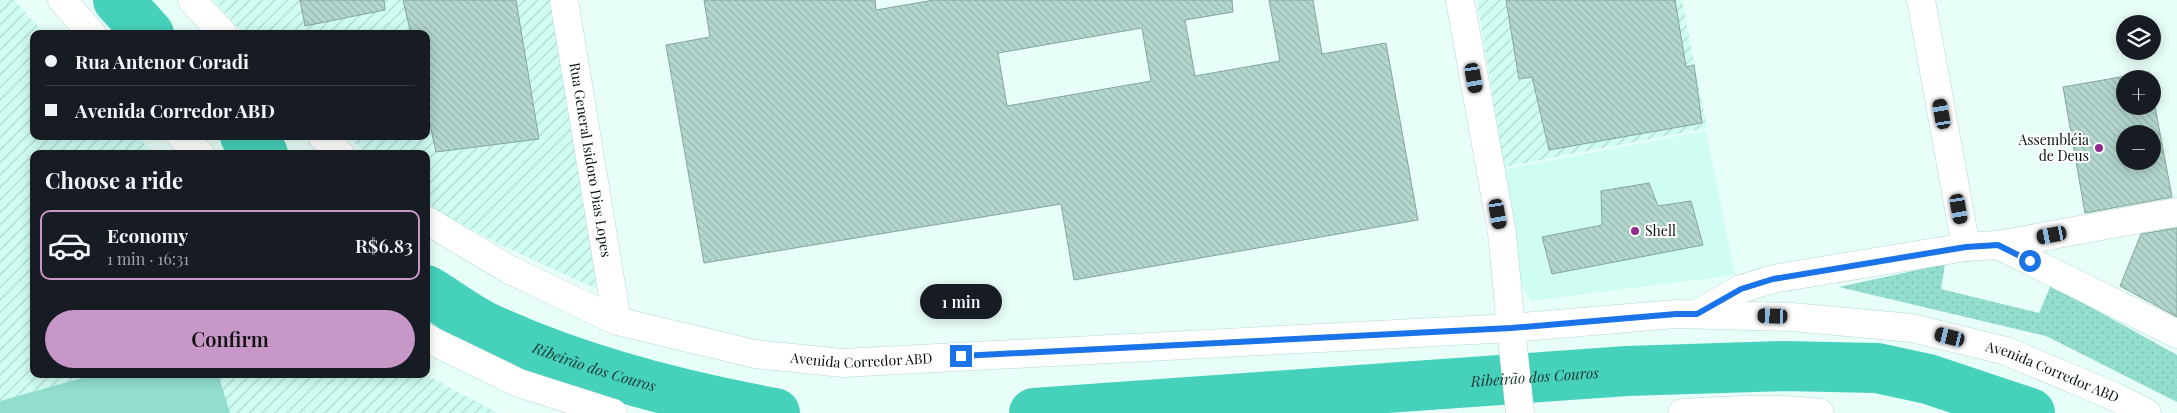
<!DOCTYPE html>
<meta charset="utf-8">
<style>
:root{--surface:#171b24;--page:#20242c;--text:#f1f3f6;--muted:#9ea1a6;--line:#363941;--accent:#c798c7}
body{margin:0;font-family:"Playfair Display",serif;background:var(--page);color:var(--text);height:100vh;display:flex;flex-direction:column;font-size:19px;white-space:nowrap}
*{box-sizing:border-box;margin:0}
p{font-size:16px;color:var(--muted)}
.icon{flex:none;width:28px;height:28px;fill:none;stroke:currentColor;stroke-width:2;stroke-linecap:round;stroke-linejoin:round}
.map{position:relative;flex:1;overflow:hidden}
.drawer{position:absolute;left:30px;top:150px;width:400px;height:228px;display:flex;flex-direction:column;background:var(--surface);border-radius:10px;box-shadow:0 2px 12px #0003}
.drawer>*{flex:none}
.top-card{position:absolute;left:30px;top:30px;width:400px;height:110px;border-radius:10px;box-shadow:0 2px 12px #0003;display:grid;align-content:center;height:110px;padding:0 15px;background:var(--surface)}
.fabs{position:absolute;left:2116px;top:15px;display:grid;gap:10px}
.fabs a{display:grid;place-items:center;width:45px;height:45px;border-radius:50%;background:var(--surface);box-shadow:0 2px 12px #0003;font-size:25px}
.end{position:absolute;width:22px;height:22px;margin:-11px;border:6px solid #1a73e8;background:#fff;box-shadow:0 0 0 2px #fff}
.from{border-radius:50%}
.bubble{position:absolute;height:35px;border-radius:18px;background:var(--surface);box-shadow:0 2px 12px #0003;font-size:16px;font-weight:600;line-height:35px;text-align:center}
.car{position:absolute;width:15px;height:30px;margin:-15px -8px;border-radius:6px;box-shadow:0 0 4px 1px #0007;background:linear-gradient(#222 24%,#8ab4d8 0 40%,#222 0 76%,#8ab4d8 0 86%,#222 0)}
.top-card b{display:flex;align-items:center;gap:18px;height:48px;font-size:19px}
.top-card b+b{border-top:1px solid var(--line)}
.top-card i{width:12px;height:12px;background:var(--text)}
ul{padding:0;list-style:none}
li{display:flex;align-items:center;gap:15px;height:70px;margin:0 10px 8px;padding:0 5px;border:2px solid transparent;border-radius:10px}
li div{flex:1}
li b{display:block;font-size:19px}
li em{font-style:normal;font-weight:600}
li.on{border-color:var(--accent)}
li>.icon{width:45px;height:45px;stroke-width:1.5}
h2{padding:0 15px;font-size:22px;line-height:60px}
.action{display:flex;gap:10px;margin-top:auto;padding:10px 15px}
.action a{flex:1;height:58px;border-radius:30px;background:var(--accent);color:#111;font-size:20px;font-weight:600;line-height:58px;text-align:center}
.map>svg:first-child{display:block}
</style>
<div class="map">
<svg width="2177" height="413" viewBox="0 0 2177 413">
<defs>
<pattern id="industrial-furrows" width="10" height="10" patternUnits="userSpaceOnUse" patternTransform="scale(1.25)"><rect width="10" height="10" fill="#cffdf3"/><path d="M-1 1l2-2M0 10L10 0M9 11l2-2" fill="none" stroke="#b0d8cf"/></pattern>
<pattern id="grass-dots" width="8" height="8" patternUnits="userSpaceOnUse" patternTransform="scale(1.25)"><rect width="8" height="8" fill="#93ddcf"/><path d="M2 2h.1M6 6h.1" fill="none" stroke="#7dbdb1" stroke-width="1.8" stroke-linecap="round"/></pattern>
<pattern id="building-back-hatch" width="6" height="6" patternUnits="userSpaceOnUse" patternTransform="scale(1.25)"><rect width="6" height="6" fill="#b3d6ce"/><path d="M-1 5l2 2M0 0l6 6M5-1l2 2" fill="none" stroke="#98b7b0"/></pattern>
</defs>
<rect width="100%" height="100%" fill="#e8fef9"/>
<path fill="#cffdf3" d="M1706,131L1735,275L1531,301L1517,277L1505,169Z"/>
<path fill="url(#industrial-furrows)" d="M0,0H14L45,34H34V136H138L154,154H34V374H424L498,413H0Z
M213,0H550L597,289L499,244L440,212L426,202V154H366L348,136H426V34H244Z
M1477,0H1682L1707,128L1504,167Z"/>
<path fill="url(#grass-dots)" d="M1945,264L1941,289L2039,313L2051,285L2177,355V402L2046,336L1839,287Z"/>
<path fill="#93ddcf" d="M96,374H218L230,413H0V401Z"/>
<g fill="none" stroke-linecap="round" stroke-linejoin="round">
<g stroke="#46d1bb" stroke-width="50">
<path d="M118,0L149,34"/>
<path d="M245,136L263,154"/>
<path id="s1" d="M426,290C445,301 464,316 484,326C575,369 676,395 775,413"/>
<path id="s2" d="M1034,413L1627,371L1784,366L1877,368L1928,379L2030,413"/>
</g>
</g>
<path fill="url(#building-back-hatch)" stroke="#84a69e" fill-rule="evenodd" d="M300,0H384L385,10L305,26Z
M403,0H516L539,139L436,152L426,106V34H411Z
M704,0H875L876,10L934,0H1232L1233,12L1185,20L1195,76L1280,61L1269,0H1313L1322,54L1386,43L1418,220L1074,280L1061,204L704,263L666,45L710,37ZM1142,28L1151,81L1007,106L998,53Z
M1506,0H1675L1686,67L1694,65L1702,123L1549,150L1532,77L1519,79Z
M2149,72L2150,79H2125V106H2152V91L2172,197L2085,213L2063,87ZM2125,134H2152V161H2125Z
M1649,183L1658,206L1691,201L1703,245L1552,274L1542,237L1602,225L1601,191Z
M2177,228V317L2120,286L2141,234Z"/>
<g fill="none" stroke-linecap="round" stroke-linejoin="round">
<defs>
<g id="minor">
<path id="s3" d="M564,0L617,321"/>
<path d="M1921,0L1966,247"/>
<path d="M1998,245L2177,334"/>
<path d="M1697,314L1741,289L1773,279L1966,247L1998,245L2177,212"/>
<path d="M1511,328L1520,413"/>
</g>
<path id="tertiary" d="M1460,0L1502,233L1511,328"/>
<g id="trunk">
<path d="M62,0L92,34"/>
<path d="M192,0L223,34"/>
<path d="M181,136L200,154"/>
<path d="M322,136L340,154"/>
<path id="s4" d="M426,220L510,270L617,321L755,354L843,363L1511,328L1676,314L1792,317L1912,328L2006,351L2113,396L2147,413"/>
<path d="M426,338L519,383L613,413"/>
<path d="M1682,413C1728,410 1774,407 1820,413"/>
</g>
</defs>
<use href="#minor" stroke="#b4d7cf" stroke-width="29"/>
<use href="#tertiary" stroke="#b4d7cf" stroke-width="29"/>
<use href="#trunk" stroke="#b4d7cf" stroke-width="29"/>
<use href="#minor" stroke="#fff" stroke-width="28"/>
<use href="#tertiary" stroke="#fff" stroke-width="28"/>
<use href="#trunk" stroke="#fff" stroke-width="28"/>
</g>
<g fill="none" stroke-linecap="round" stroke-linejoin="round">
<path stroke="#1a73e8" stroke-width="6" d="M961,356L1511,328L1676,314H1697L1741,289L1773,279L1966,247L1998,245L2030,261"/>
</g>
<g fill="#93298d" stroke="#fff" stroke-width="2">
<circle cx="2099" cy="148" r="5"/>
<circle cx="1635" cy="231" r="5"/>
</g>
<g text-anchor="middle" stroke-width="4" stroke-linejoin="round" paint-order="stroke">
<g font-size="14" fill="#061210" stroke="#fff" text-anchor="end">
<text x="2089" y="145">Assembléia<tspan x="2089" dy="16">de Deus</tspan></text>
<text x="1645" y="236" text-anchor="start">Shell</text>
</g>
<g font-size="14" fill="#061210" stroke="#fff">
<text dy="5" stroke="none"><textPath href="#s3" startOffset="162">Rua General Isidoro Dias Lopes</textPath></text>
<text dy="5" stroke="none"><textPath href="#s4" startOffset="465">Avenida Corredor ABD</textPath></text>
<text dy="5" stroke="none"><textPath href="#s4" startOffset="1665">Avenida Corredor ABD</textPath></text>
</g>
<g font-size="15" font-style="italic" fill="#1d3530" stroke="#fff">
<text dy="5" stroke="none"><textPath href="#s1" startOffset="186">Ribeirão dos Couros</textPath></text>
<text dy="5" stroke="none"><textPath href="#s2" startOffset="502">Ribeirão dos Couros</textPath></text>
</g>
</g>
</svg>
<div class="fabs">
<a><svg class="icon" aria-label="layers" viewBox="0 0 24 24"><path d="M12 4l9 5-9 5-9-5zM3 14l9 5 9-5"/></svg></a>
<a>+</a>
<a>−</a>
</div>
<i class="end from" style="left:2030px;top:261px"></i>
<i class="end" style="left:961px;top:356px"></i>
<div class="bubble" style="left:920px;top:284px;width:82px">1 min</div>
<i class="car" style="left:1474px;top:78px;rotate:170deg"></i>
<i class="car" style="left:1942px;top:114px;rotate:350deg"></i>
<i class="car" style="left:1959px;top:209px;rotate:170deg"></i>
<i class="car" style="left:1498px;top:214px;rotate:170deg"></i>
<i class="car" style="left:2052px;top:235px;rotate:259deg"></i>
<i class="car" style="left:1773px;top:316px;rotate:272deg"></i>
<i class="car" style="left:1950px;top:337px;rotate:284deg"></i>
<div class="top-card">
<b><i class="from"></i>Rua Antenor Coradi</b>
<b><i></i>Avenida Corredor ABD</b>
</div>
<section class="drawer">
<h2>Choose a ride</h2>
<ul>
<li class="on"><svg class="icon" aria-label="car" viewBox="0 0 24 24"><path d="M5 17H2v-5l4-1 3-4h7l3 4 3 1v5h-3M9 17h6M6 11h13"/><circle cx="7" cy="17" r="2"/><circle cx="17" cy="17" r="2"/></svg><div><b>Economy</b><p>1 min · 16:31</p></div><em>R$6.83</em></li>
</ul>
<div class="action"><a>Confirm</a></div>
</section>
</div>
